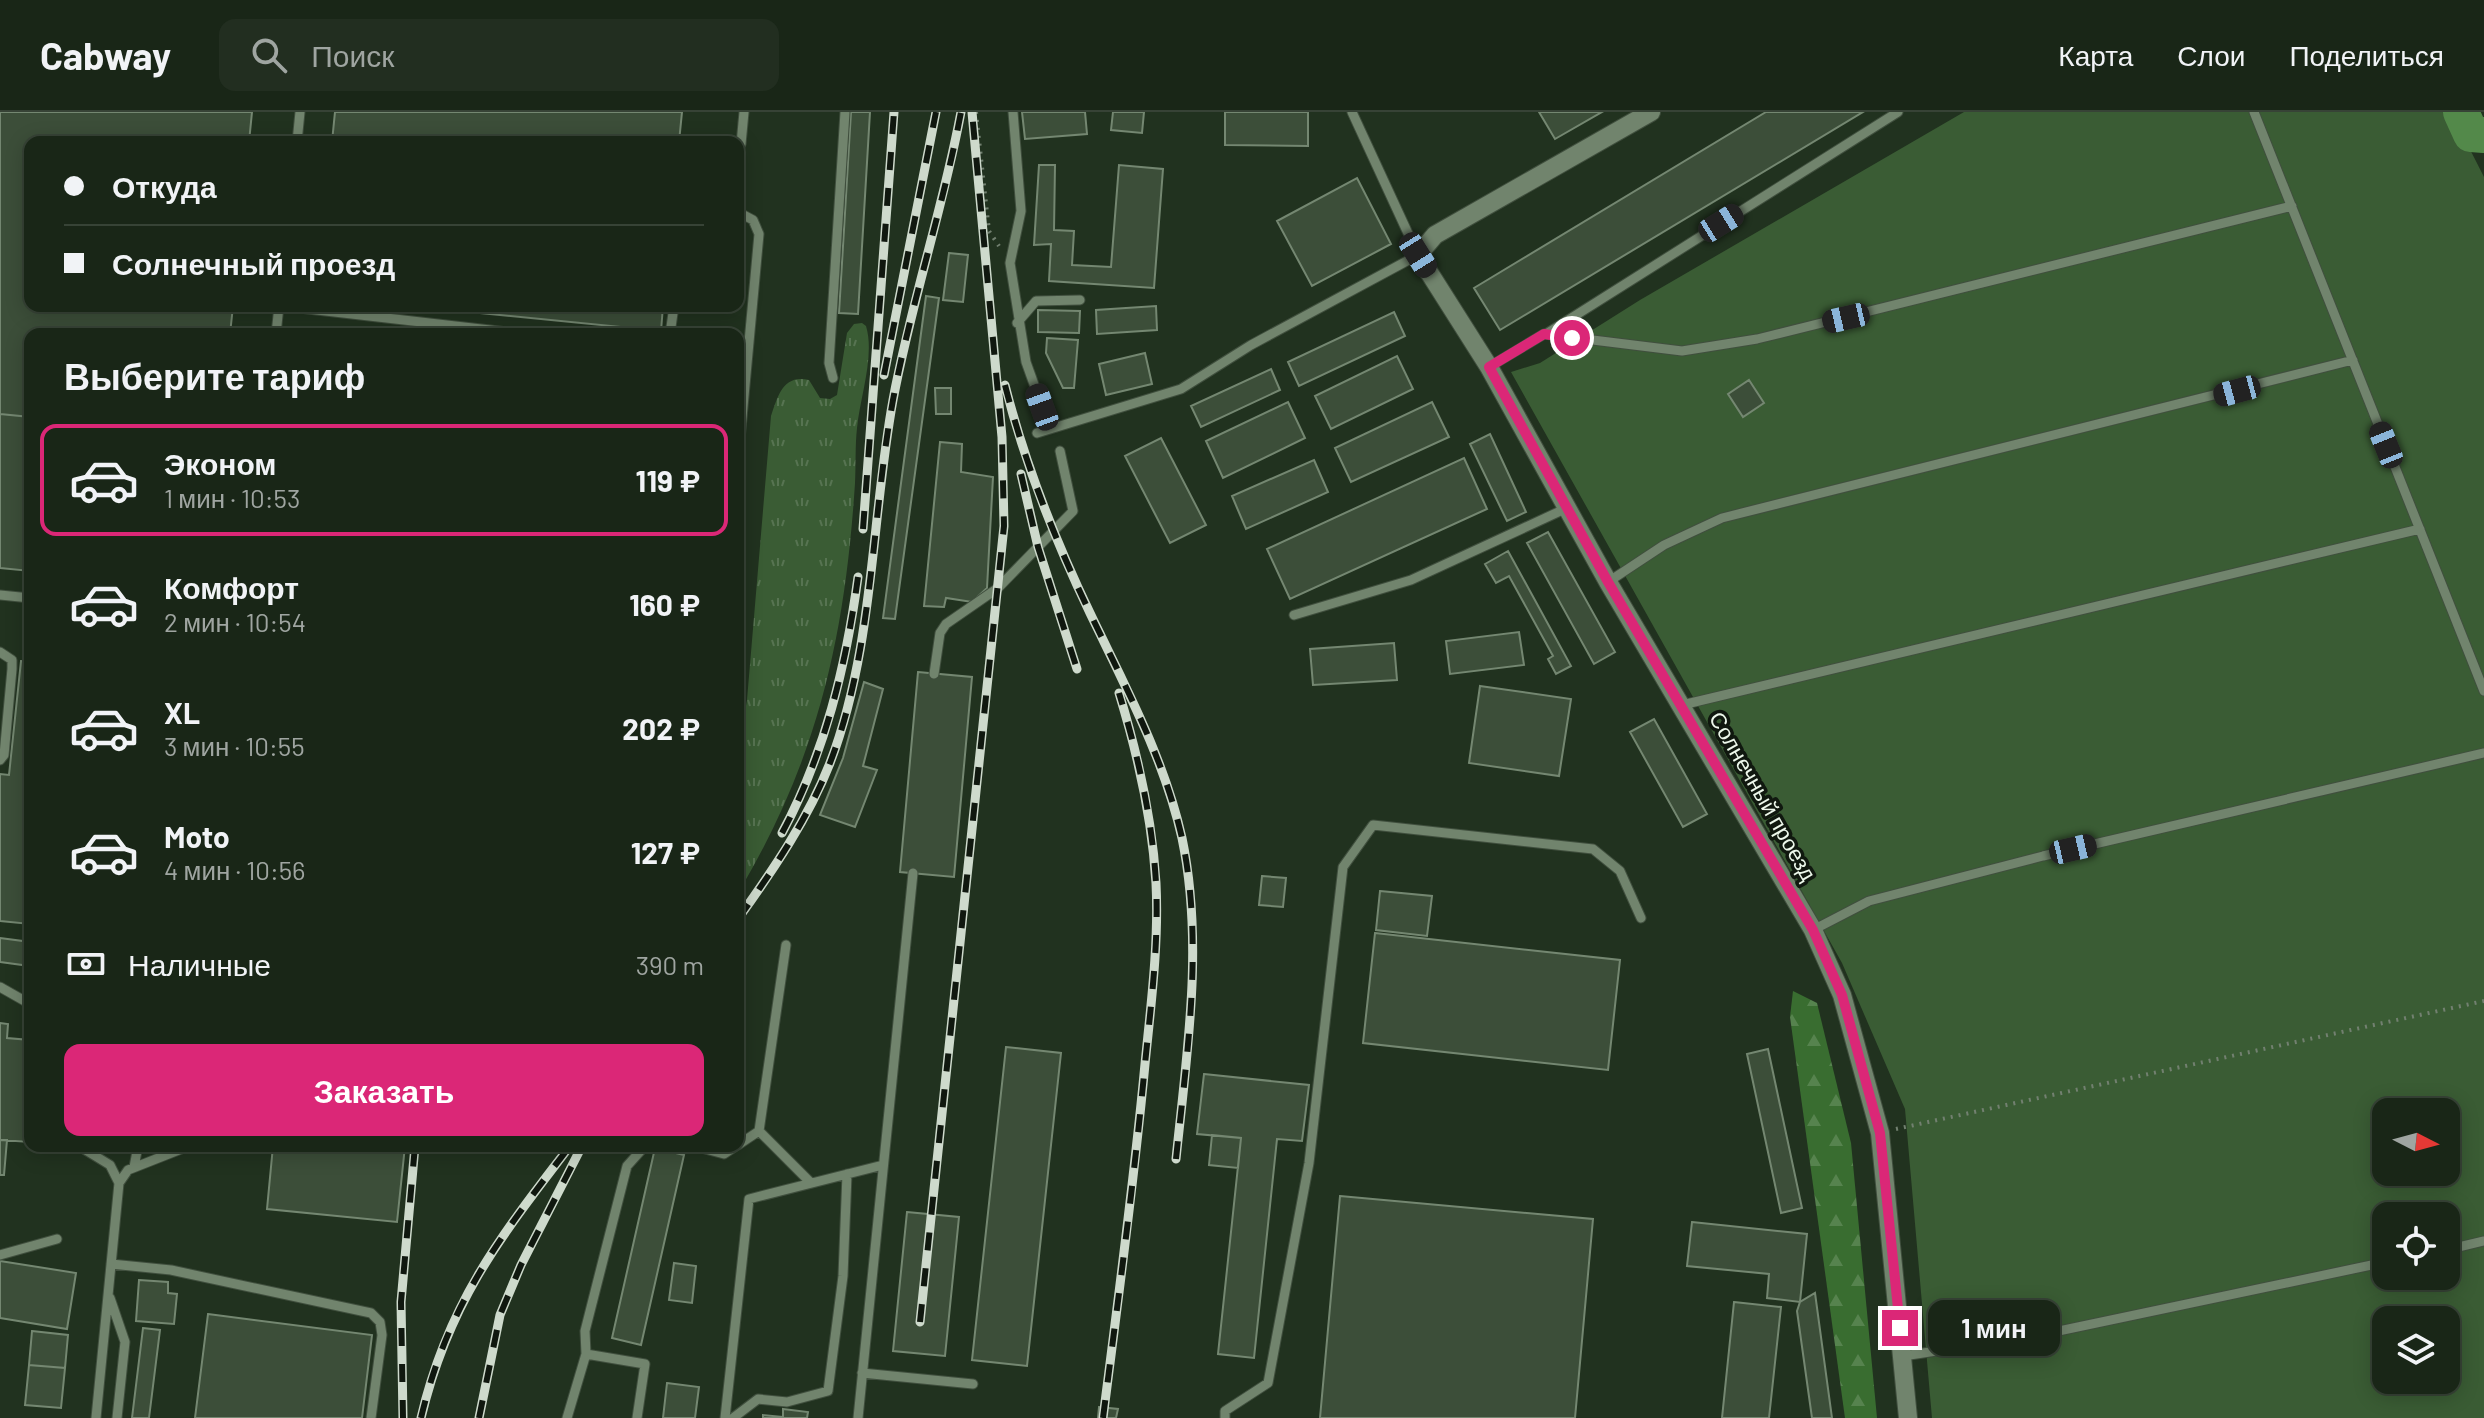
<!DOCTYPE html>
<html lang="ru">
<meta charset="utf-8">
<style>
:root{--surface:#192617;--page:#222e20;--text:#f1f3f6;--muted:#9fa5a1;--line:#374336;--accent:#db2777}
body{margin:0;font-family:Barlow,sans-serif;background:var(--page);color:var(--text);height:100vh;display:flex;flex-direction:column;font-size:30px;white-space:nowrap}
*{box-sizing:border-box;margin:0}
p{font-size:26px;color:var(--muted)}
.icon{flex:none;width:44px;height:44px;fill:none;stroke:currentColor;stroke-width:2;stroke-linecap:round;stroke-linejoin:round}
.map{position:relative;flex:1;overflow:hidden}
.side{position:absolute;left:24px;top:216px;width:720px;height:824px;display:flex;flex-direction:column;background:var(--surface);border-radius:16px;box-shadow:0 4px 20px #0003,0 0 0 2px var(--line)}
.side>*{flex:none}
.banner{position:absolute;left:24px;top:24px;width:720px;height:176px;border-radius:16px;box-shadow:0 4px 20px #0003,0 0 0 2px var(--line);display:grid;align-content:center;height:176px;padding:0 40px;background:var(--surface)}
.needle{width:52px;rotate:96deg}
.buttons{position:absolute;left:2372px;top:986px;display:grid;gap:16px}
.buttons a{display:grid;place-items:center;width:88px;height:88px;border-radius:16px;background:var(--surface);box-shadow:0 4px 20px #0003,0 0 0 2px var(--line);font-size:40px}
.end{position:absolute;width:36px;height:36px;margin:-18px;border:10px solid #db2777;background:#fff;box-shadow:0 0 0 4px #fff}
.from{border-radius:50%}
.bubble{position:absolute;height:56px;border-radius:16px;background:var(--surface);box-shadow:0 4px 20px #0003,0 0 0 2px var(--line);font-size:26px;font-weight:700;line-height:56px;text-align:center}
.car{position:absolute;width:24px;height:48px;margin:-24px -12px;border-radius:10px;box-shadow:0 0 6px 2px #0007;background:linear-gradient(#222 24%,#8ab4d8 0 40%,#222 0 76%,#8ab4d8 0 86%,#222 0)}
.banner b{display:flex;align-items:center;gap:28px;height:76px;font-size:30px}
.banner b+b{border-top:2px solid var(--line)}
.banner i{width:20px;height:20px;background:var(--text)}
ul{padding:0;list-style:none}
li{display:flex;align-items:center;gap:24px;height:112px;margin:0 16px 12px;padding:0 24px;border:4px solid transparent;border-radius:16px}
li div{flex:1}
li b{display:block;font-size:30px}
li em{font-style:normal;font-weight:700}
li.on{border-color:var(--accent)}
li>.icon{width:72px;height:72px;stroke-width:1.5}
h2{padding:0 40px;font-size:36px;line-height:96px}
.pay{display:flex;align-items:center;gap:20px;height:88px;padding:0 40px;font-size:30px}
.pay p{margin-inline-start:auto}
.cta{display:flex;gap:16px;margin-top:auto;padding:16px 40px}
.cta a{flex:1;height:92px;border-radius:16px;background:var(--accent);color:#fff;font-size:32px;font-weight:700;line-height:92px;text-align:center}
header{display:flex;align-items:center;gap:48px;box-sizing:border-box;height:112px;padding:0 40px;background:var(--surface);border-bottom:2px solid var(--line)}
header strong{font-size:38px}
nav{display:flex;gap:44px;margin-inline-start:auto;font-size:28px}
.search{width:560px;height:72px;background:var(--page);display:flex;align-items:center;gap:20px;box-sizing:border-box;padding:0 28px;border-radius:16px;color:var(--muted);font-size:30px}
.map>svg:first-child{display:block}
</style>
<header>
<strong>Cabway</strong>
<div class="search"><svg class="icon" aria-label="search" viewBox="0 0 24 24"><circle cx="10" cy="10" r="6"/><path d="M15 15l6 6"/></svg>Поиск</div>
<nav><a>Карта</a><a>Слои</a><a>Поделиться</a></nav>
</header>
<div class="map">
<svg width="2484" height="1306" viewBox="0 0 2484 1306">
<defs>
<pattern id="grass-tufts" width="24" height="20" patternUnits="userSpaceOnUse" patternTransform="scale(2)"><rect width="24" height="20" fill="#3a5c34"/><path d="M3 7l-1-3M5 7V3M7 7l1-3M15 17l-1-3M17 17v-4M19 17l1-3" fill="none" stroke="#577452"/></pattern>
<pattern id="forest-firs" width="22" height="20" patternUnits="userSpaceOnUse" patternTransform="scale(2)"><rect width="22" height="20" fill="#396d30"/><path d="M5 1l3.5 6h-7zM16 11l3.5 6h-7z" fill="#56834e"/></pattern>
</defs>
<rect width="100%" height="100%" fill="#21321f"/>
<path fill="url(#grass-tufts)" d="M862,211L866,214C875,244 860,285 857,316C855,334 856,352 855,371C845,525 818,647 738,781V641L747,588L771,304C778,284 783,262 809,268L820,286L830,287L837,283L847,221L854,212Z"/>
<path fill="url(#forest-firs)" d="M1793,879L1817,891L1851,1031L1877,1306H1845L1790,905Z"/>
<path fill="#3a5c34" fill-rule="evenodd" d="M1964,0H2451L2484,65V1306H1932L1905,997L1842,851L1511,260L1540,251L1640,188ZM2386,1000H2446V1060H2386ZM2386,1104H2446V1164H2386ZM2386,1208H2446V1268H2386Z"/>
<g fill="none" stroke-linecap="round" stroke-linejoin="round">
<path stroke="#53894a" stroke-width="36" d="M2461,0L2471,22L2484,23"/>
</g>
<path fill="#3c4e39" stroke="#748771" stroke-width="2" d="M0,0H252L249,30H30V194H233L230,222H30V305L0,302Z
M335,0H682L679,30H332Z
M851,0H870L858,202L839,201Z
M1022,0H1085L1087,22L1025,27Z
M1113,0H1144L1142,21L1111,18Z
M1225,0H1308V34L1225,33Z
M1539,0H1602L1555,27Z
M1766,0H1863L1500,218L1474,176Z
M1039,53H1055L1054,118L1074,119L1072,153L1111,155L1119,53L1163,57L1154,176L1049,169L1051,132L1034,133Z
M1357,66L1391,132L1312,174L1277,109Z
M949,141L968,143L963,190L943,188Z
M926,184L939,186L895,507L883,506Z
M409,194H663L661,219Z
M1156,194L1157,218L1097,222L1096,198Z
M1038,198L1080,199L1079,221L1038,220Z
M1394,200L1405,224L1299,274L1288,250Z
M1047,226L1078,228L1074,276H1063L1046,241Z
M1145,241L1152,272L1106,283L1099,252Z
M1397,244L1413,277L1331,317L1315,284Z
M1271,257L1280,278L1201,315L1191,294Z
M1749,268L1764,291L1743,305L1728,282Z
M935,276H951V302H936Z
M1288,290L1305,326L1223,366L1206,329Z
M1432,290L1449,325L1351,370L1335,336Z
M0,302L30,305V459L0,456Z
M1490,322L1526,400L1507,409L1470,332Z
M1161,326L1206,413L1170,431L1125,344Z
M940,330L962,332L961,360L993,365L987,476L972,490L946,486L944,495L924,494Z
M1464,346L1487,397L1290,487L1267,437Z
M1314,348L1328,380L1246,417L1232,384Z
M1548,420L1615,540L1594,552L1527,431Z
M1508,439L1571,554L1556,562L1548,547L1553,544L1509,464L1496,471L1485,452Z
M1519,520L1524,553L1450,562L1446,529Z
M1394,531L1397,568L1313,573L1310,537Z
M21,549L30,550V812L0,809V662L9,663Z
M918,560L972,565L954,765L900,760Z
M864,570L883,577L863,654L877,658L855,715L820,703L843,646Z
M1480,574L1571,587L1559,664L1469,651Z
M1654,607L1707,702L1683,715L1630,620Z
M1262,764L1286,766L1283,795L1259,793Z
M1380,779L1432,784L1427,824L1376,818Z
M1375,821L1620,848L1608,958L1363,931Z
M0,826L30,830V854L0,850Z
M0,911L8,912L7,926L30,928V1030L0,1028Z
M1006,935L1061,941L1027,1254L972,1248Z
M1768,937L1802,1096L1781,1101L1747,942Z
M1204,962L1309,973L1302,1029L1277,1027L1254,1246L1218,1242L1241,1026L1197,1022Z
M1212,1023L1241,1026L1238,1056L1209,1053Z
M0,1028H7L4,1063H0Z
M273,1034H405L397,1110L267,1097Z
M655,1036L684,1043L641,1233L612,1226Z
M1340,1084L1593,1107L1575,1306H1320Z
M907,1100L959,1105L945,1244L893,1239Z
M1692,1110L1807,1122L1800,1190L1767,1186L1769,1162L1687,1154Z
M0,1149L76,1161L67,1217L0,1206Z
M674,1151L696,1154L692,1191L669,1188Z
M139,1168L168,1170V1181L177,1182L174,1212L136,1209Z
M1815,1181L1832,1306H1812L1797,1199L1800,1190Z
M1734,1190L1781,1195L1769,1306H1722Z
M208,1202L372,1223L362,1306H195Z
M143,1216L160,1218L149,1306H132Z
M32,1219L68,1223L65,1256L29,1253Z
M29,1253L65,1256L61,1296L25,1293Z
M667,1271L699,1275L695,1306H663Z
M1099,1295L1118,1297L1116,1306H1098Z
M783,1297L808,1300L807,1306H763V1303L783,1305Z"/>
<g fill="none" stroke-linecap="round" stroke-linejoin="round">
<defs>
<path id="service" d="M1013,0L1021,99L1010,151L1026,250L1050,317
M2254,0L2484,579
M297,30L300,0
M741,32L744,0
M738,100L753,108L759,122L738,349
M282,194L525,222
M1017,211L1036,189L1080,188
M525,220L546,222
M276,222L279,194
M670,222L674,194
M1546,222L1898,0
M1489,255L1544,222L1682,239L1757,227L2292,94
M833,266L829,251L845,0
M1037,321L1181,277L1251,233L1418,143L1352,0
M1608,470L1664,433L1722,406L2353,248
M0,483L30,486
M1294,503L1411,468L1567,396
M0,540L12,548V557L4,643L0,648
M934,562L940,521L946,512L998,476L1073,399L1060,339
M1682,593L2420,417
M1813,818L1869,789L2043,744L2484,641
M786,833L759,1019L811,1071
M0,875L30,892
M738,1033L759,1019
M79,1034L110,1053L119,1071
M694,1034L724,1042L736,1034
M134,1055L138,1034
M2446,1138L2484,1129
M0,1143L57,1127
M111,1152L171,1158L371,1201L380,1210L382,1223L371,1306
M110,1186L125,1230L117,1306
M586,1242L645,1252L637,1306
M1903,1244L2030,1225L2386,1150
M862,1261L973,1272
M96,1306L119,1071L128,1058L189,1034
M567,1306L586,1242L585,1219L627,1054L645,1034
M725,1306L749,1087L883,1053
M733,1306L758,1287L787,1290L828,1279L843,1164L847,1062
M858,1306L913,761
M1225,1306V1299L1268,1271L1309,1051L1343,755L1373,713L1593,737L1620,759L1641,806"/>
<path id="minor" d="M1651,0L1435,123L1418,143L1489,255L1608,470L1813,818L1842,883L1880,1021L1908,1306"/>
</defs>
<use href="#service" stroke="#404f3e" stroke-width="11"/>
<use href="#minor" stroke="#404f3e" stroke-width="20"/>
<path stroke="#728070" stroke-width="4" stroke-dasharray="2 6" stroke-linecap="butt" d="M976,0L989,119L999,134
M1896,1017L2484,889"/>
<use href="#service" stroke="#71846d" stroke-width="9"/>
<use href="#minor" stroke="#71846d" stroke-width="18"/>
<defs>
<path id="rail" d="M884,263L936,0
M1005,273C1025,352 1055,428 1090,501C1125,574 1164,646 1182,726C1204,832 1187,940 1176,1047
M1021,362L1038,435L1077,557
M863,417L894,0
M782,721C825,641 846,554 858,465
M738,807C773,758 808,707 830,651C874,536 871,408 893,288C911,191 943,97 961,0
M920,1210L1004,414L1002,325L972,0
M403,1306L401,1190L415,1034
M421,1306C448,1191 500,1125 570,1034
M479,1306L500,1203L521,1153L582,1034
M1103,1306C1118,1188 1134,1070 1145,952C1151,892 1159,831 1156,771C1152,705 1138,643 1119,581"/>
</defs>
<use href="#rail" stroke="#cedacc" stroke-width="9"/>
<use href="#rail" stroke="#10180f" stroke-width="6" stroke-dasharray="18" stroke-linecap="butt"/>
</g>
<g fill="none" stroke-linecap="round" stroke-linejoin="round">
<path stroke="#db2777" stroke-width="10" d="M1572,226L1544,222L1489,255L1608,470L1813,818L1842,883L1880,1021L1900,1216"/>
</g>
<g text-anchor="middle" stroke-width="7" stroke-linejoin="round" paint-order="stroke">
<g font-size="22" fill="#edf8eb" stroke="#10180f">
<text transform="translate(1763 684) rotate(60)" y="8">Солнечный проезд</text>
</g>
</g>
</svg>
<div class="buttons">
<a><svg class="needle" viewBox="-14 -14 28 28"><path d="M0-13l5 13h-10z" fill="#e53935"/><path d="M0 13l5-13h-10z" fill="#9fa5a1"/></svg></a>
<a><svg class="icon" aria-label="locate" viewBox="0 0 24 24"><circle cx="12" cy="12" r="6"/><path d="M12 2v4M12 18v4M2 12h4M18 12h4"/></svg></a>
<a><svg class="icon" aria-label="layers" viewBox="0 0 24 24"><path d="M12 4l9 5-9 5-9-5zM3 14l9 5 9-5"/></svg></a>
</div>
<i class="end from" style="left:1572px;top:226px"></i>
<i class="end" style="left:1900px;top:1216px"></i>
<div class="bubble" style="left:1928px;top:1188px;width:132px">1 мин</div>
<i class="car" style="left:1721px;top:111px;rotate:58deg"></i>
<i class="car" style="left:1418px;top:143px;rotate:148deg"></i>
<i class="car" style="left:1846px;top:206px;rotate:257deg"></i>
<i class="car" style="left:2237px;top:279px;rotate:255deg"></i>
<i class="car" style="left:1042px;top:295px;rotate:340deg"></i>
<i class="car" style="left:2386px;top:333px;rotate:338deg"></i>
<i class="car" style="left:2073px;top:737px;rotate:77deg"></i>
<div class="banner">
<b><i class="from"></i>Откуда</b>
<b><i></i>Солнечный проезд</b>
</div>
<section class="side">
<h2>Выберите тариф</h2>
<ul>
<li class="on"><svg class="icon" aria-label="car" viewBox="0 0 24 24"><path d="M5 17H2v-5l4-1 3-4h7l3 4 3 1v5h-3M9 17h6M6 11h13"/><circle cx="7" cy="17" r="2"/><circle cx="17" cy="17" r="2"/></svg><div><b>Эконом</b><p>1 мин · 10:53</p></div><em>119 ₽</em></li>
<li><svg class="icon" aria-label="car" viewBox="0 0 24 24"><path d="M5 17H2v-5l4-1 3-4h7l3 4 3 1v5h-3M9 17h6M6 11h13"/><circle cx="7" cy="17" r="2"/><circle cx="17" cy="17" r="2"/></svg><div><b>Комфорт</b><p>2 мин · 10:54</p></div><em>160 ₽</em></li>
<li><svg class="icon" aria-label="car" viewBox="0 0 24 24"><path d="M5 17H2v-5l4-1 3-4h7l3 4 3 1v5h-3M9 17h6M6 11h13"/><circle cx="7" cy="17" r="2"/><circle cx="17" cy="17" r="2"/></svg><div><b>XL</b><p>3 мин · 10:55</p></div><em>202 ₽</em></li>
<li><svg class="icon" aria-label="car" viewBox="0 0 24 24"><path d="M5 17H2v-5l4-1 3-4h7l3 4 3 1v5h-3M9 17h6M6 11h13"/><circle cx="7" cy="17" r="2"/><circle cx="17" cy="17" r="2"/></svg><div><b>Moto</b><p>4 мин · 10:56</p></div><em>127 ₽</em></li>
</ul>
<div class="pay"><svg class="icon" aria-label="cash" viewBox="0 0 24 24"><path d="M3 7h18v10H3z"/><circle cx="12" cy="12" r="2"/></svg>Наличные<p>390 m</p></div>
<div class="cta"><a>Заказать</a></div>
</section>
</div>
